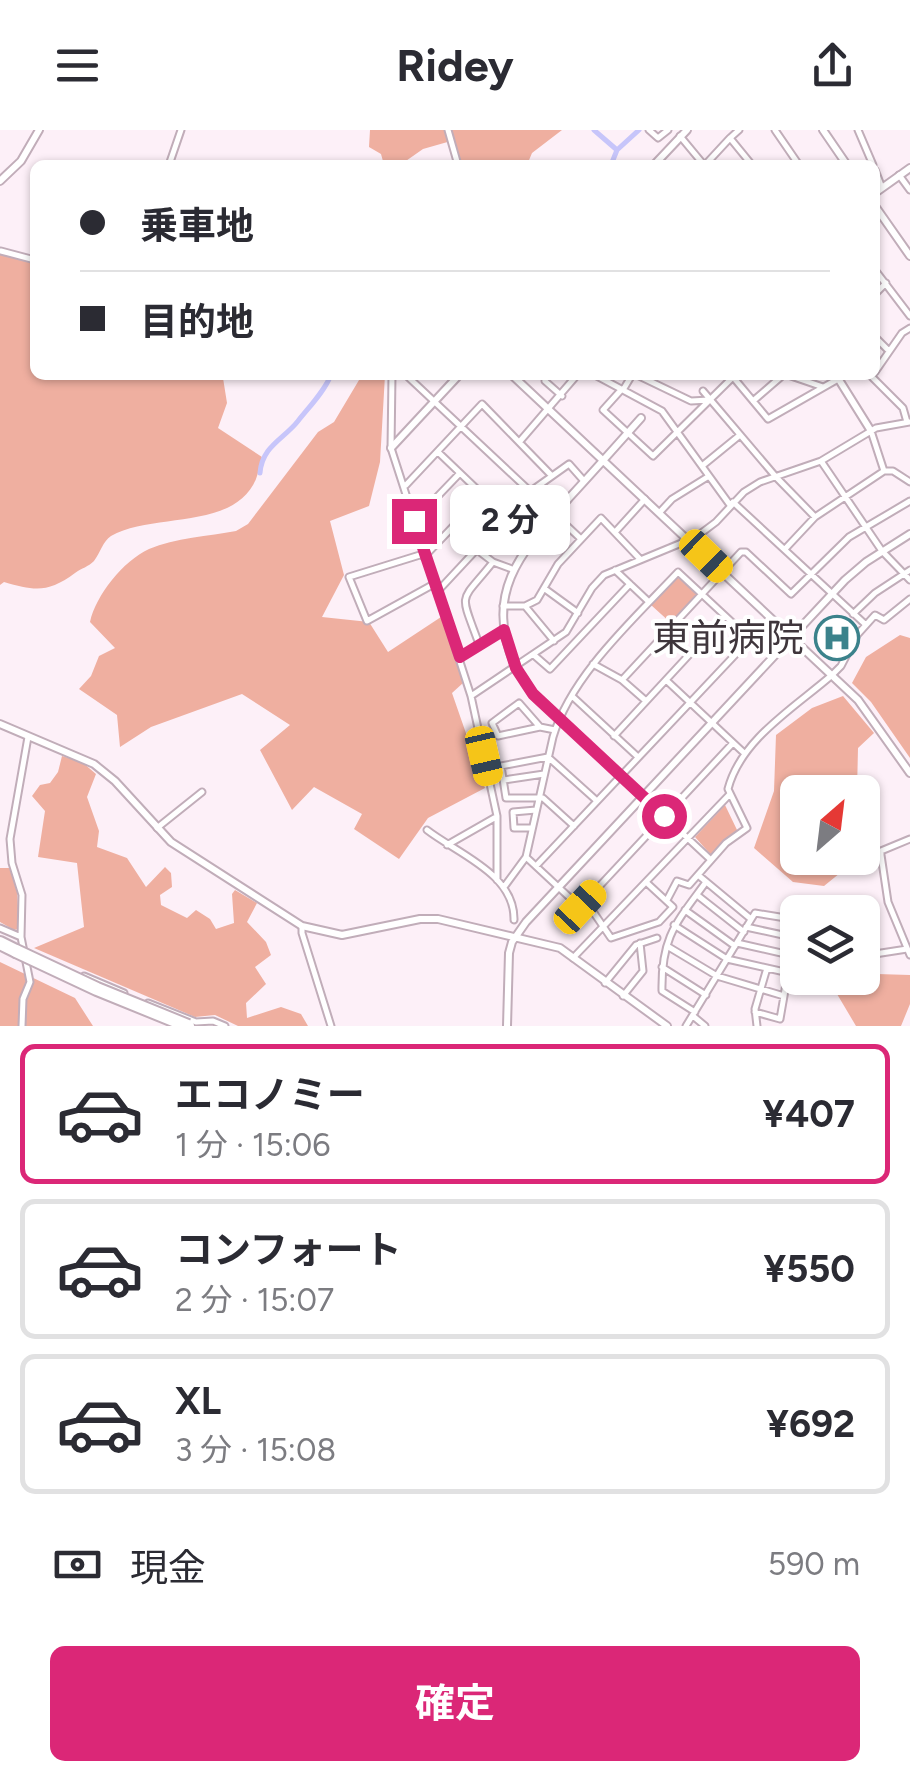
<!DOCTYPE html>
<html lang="ja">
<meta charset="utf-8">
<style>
:root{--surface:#fff;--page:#f7f7f7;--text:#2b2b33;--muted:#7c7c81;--line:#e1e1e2;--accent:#db2777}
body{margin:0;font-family:Figtree,"Noto Sans JP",sans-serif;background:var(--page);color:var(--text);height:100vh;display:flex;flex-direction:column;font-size:38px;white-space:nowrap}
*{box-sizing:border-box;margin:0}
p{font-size:32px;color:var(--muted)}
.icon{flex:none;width:55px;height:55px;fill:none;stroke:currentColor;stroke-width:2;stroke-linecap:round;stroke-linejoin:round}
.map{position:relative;height:896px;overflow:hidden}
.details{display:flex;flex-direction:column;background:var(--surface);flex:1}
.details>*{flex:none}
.top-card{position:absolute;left:30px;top:30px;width:850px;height:220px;border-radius:15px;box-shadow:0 2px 8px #0004;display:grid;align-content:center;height:220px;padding:0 50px;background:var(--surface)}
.needle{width:65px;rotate:28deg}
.controls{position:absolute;left:780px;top:645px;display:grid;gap:20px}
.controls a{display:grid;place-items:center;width:100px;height:100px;border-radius:15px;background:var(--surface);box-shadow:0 2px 8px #0004;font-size:50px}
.end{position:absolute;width:45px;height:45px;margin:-22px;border:12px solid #db2777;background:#fff;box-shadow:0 0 0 5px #fff}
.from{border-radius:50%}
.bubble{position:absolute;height:70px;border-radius:15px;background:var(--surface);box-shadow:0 2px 8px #0004;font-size:32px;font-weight:700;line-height:70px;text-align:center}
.car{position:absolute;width:30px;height:60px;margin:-30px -15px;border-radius:12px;box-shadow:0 0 8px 2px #0007;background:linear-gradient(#f5c518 24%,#345 0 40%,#f5c518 0 76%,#345 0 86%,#f5c518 0)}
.top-card b{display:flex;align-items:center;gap:35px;height:95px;font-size:38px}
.top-card b+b{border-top:2px solid var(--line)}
.top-card i{width:25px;height:25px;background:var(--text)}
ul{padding:18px 0 0;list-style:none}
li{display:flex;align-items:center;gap:30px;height:140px;margin:0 20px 15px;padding:0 30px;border:5px solid var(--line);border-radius:15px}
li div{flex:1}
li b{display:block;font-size:38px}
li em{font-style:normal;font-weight:700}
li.active{border-color:var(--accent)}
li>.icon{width:90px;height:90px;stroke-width:1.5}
.pay{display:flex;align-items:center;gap:25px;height:110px;padding:0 50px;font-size:38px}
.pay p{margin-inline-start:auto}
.action{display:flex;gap:20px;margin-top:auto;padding:20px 50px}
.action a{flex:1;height:115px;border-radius:15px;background:var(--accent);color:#fff;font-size:40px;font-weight:700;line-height:115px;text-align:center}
header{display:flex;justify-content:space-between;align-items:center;height:130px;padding:0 50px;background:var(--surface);font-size:45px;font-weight:700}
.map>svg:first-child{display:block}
</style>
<header><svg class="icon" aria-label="menu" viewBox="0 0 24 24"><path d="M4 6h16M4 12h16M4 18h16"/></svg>Ridey<svg class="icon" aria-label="share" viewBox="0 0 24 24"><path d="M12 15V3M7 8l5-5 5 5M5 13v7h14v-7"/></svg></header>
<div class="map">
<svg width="910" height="896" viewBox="0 0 910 896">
<rect width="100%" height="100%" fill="#fdf0f8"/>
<path fill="#efafa0" d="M370,0H562L532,23L527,35H459L451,11L423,19L403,33L384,35L381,24L369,17Z
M0,123L35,133V245H271L223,248L227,273L218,298L262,327C259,334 259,342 256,349C234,401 153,382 111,406C103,411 100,423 94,431C88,437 82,438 75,443C48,463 35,461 4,452L0,455Z
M362,245H385L380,332L369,376L330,391L344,445L322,487L369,492L388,522L441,487L463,553L452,563L485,658L428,688L399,729L354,699L362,684L314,657L292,680L260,620L290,595L242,564L151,597L120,617L117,585L79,559L91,546L99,526L115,518L90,492C96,465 123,431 149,419C175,408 209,406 236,401L248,394L318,302L334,292Z
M677,447L698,463L672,494L651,475Z
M900,505L910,508V628L871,572L852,553L866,527Z
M843,566L874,603L858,618L857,662H798V728H862L863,703L872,735L845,739L824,756L793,752L754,718L774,661L776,605L812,578Z
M62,626L82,632L96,644L87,667L99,701L97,717L127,728L146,757L165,737L171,743L172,757L160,765L161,775L187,788L196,780L210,789L216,799L234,793L232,764L235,760L257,773L247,792L266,812L271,825L255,837L266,854L246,873L247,888L281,877L301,884L308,896H238L215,885L195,887L34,818L84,797L77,733L38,727L45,681L32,666L40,655L50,653L58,642Z
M725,675L738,702L711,725L695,707Z
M0,738H10L17,756L19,799L14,800L0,792Z
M0,832L75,868L93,896H0Z
M877,844L910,845V874L901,896H856L837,864L822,865L818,848H835L839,854Z"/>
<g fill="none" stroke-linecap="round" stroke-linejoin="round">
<path stroke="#c7c5fa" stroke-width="5" d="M594,0L617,20
M611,35L617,20L639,0
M260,343C262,316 284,309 298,291C309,277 324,262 331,245"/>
<defs>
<path id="minor" d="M448,0L458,35
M649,0L658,8L668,0
M739,0L730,8L752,35
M775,0L799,35
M858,0L873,35
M680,6L704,35
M169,35L181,0
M705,35L730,8
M875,40L882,58
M899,45L910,60
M1,121L35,130
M875,140L910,186
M875,164L886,153
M875,207L889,221
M875,242L902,203L910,198
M392,245L391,318L471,566L497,686V750
M406,245L581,409
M595,245L662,281L730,375
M637,245L691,271L709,270
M788,245L823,257
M871,246L903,278L907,292
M733,247L768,289L838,249
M545,251L562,266
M621,260L603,280L653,326L735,245
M623,260L632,245
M703,261L776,347L815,387
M753,271L783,245
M871,301L884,341
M521,310L577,245
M438,322L506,387
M821,331L882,421L910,450
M702,336L740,305
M406,355L482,274L552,346
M733,372L866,495
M660,382L672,369L709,346
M414,391L460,343
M617,400L645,369
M476,419L493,432L512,439
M785,419L815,387L884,341H893L910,352
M423,424L349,447L367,491L434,454
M424,427L483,365
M615,440L649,472
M545,459L578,483
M437,462L531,361L569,334L584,351
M503,476H525L537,470L558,434L601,388L640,429
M525,476L554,511
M853,484L875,463L910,440
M479,514C459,459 459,475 493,432
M535,526L550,539L630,454
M460,527L504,500
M593,534L622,550L646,571
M516,538L533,564L711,730
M622,550L741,422H746L791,464L849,407L910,371
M666,550L743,622
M471,566L566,502L592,458L604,445L696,407L716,392L744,362L760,352L821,331L876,298L910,292
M573,567L638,627
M540,597L498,606L492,593L519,573L540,597L555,600
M614,606L725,486
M504,650L544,644
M574,696L543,668H506L501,636L548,627L597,671
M157,698L202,662
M532,698H514L513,682L536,680
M427,700C458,724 515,744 514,790
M910,709L881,721V725L888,772L910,825
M447,715L496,687
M526,727L583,780L594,783L611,808L659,792L673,777L647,753
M698,745L751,789
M504,757L526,727L553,607C571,545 635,488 678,442L750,509L536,736
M697,765L744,802
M667,770L677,751L689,755L726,713L747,698L728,659C741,609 794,578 832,545L841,536L857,505L875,485L884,490L910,469
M580,777L733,613
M685,780L735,816
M674,795L727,829L798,845
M302,796V803L331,896
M746,797L792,807
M0,798L21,807
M737,813L790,825
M667,816L717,846L784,866L796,790
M862,826L907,819
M573,828L730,664
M662,837L706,865
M84,846L124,863
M605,853L636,815L657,808
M623,866L643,841L640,813
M148,873L196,892L213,891L225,896
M695,882L662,861C661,807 676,793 706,752
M755,882L780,889L784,866
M693,886L705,896
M22,896L23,869L30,852L21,807L22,765L12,733L10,709L28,607
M686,896L755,783L798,790
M757,896L755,879L767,838"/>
<path id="tertiary" d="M823,0L847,35
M654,35L687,0
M0,51L21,31L39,0
M875,63L910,38
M875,76L910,126
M512,245L858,570L910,643
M836,245L871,301
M391,318L459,245
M516,538C482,463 521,422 569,368C593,342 617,315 641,288
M0,594L94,634L115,651L171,712L302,796L342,805L420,789H438L560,818L667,896
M507,896L509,823L512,812L526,792L845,450L866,432L910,404"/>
<path id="motorway" d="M0,813L16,821"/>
</defs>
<use href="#minor" stroke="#c1adb9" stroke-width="9"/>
<use href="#tertiary" stroke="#c1adb9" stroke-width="10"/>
<use href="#motorway" stroke="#c1adb9" stroke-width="16"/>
<use href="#minor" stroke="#fff" stroke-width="5"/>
<use href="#tertiary" stroke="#fff" stroke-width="6"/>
<use href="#motorway" stroke="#fff" stroke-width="12"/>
<defs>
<path id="motorway-bridge" d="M16,821L97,859L188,896"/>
</defs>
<use href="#motorway-bridge" stroke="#c1adb9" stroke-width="16" stroke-linecap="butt"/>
<use href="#motorway-bridge" stroke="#fff" stroke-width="12"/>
</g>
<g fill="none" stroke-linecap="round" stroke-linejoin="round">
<path stroke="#db2777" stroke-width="12" d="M414,391L460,527L504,500L516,538L533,564L664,686"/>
</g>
<defs>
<symbol id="hospital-ring" viewBox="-11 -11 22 22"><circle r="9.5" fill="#fff" stroke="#3b828b" stroke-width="1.5"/><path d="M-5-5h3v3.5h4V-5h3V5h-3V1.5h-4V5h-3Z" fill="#3b828b"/></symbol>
</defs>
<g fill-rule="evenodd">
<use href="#hospital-ring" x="812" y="483" width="50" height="50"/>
</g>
<g text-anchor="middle" stroke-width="8" stroke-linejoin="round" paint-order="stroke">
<g font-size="38" fill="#3f363c" stroke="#fff" text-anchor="end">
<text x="804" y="521">東前病院</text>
</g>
</g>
</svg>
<div class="controls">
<a><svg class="needle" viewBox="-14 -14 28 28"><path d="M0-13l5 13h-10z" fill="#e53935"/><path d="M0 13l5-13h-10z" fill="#7c7c81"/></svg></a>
<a><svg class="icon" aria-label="layers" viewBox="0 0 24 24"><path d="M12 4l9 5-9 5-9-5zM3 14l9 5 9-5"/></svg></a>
</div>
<i class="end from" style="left:664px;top:686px"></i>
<i class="end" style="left:414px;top:391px"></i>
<div class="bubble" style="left:450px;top:355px;width:120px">2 分</div>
<i class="car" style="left:706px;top:426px;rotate:134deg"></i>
<i class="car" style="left:484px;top:626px;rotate:167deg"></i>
<i class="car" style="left:580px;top:777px;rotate:43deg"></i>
<div class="top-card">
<b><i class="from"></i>乗車地</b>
<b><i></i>目的地</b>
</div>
</div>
<section class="details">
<ul>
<li class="active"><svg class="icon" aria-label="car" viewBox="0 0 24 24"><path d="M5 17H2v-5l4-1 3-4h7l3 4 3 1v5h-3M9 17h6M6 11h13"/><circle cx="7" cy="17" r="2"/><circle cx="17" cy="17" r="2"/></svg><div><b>エコノミー</b><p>1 分 · 15:06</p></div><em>¥407</em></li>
<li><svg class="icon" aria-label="car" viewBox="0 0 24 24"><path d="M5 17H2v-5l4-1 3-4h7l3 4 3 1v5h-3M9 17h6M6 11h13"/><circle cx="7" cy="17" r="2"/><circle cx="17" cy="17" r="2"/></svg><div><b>コンフォート</b><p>2 分 · 15:07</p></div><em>¥550</em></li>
<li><svg class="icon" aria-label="car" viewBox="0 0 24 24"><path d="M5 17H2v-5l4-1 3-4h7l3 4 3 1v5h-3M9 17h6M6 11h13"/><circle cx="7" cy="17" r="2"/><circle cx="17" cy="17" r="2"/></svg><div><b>XL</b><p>3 分 · 15:08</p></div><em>¥692</em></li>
</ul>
<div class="pay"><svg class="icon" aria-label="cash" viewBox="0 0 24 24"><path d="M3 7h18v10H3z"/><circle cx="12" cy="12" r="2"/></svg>現金<p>590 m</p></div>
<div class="action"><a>確定</a></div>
</section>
